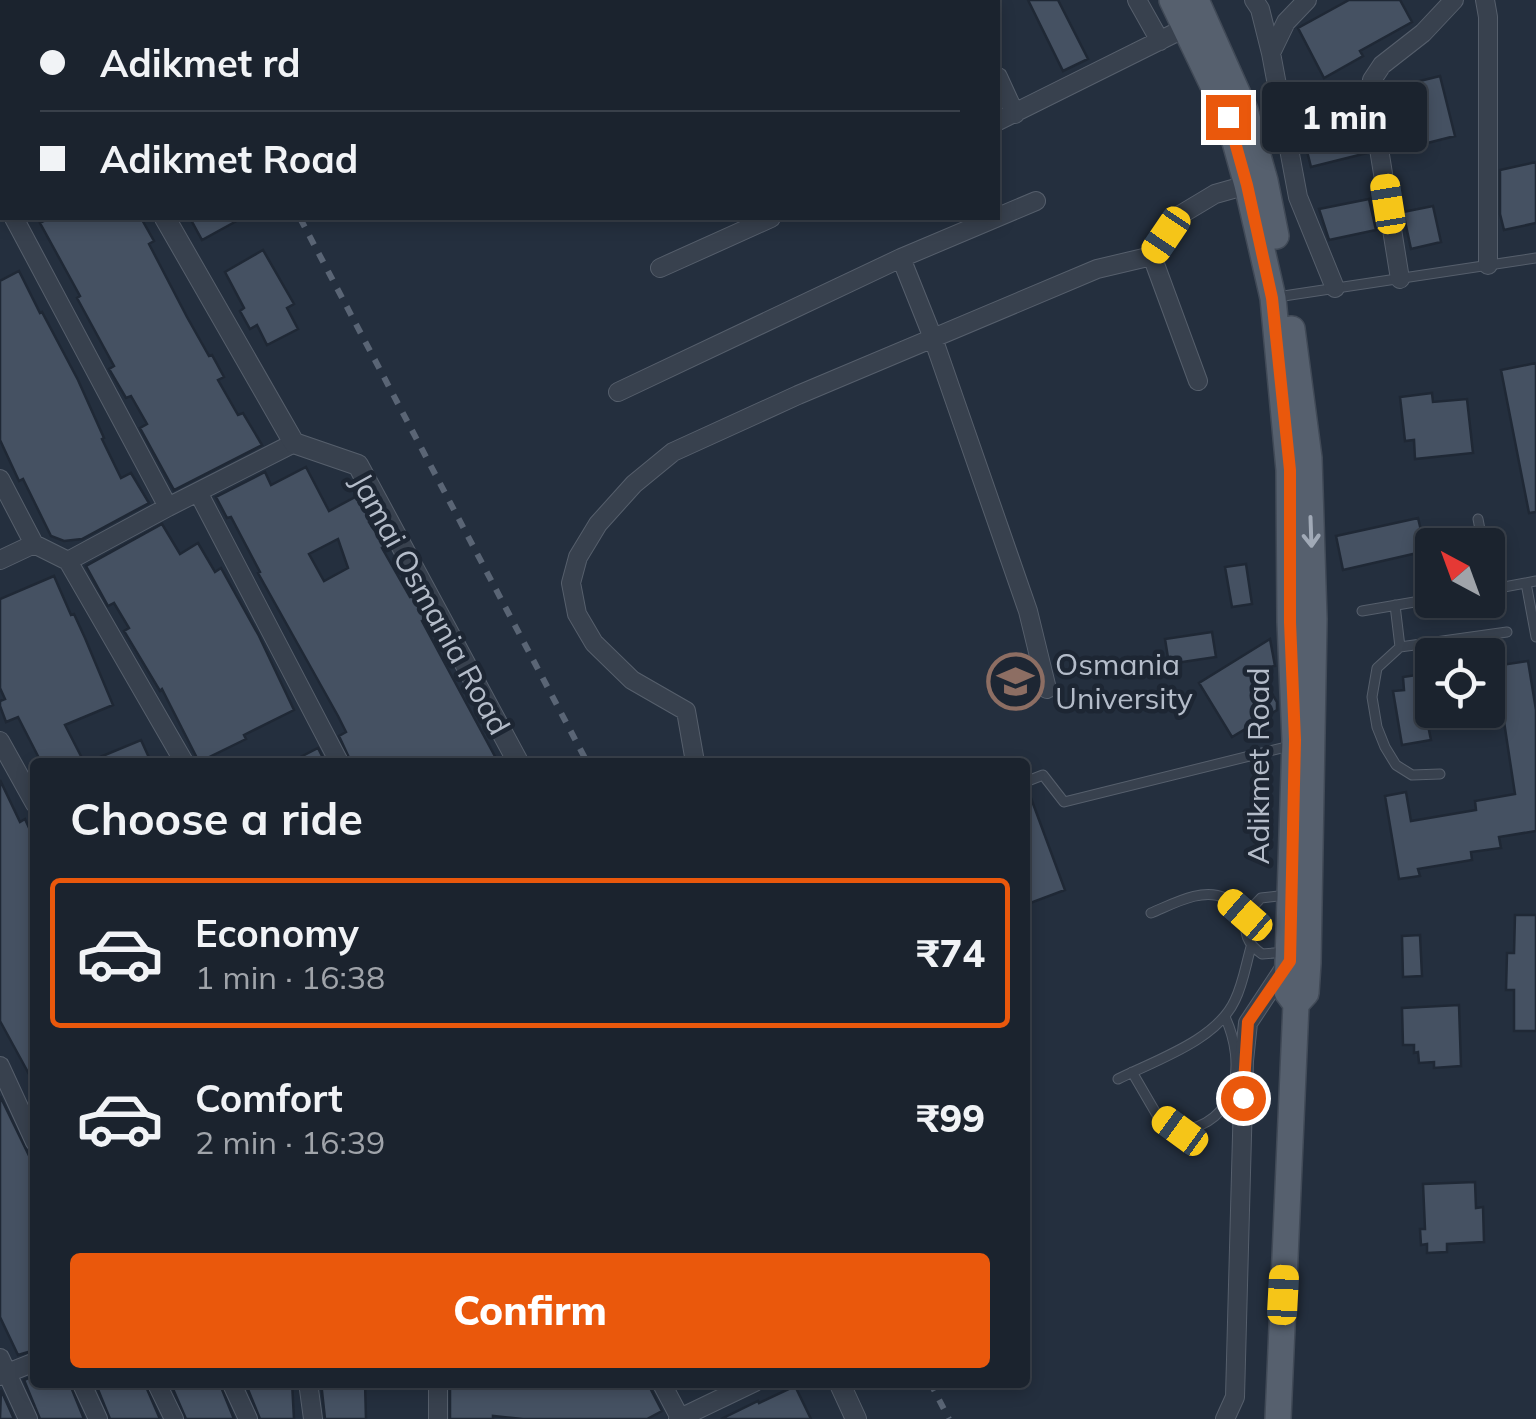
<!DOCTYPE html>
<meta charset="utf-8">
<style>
:root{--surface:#1b232e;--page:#282f3a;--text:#f1f3f6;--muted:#a0a4aa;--line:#39404a;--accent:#ea580c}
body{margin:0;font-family:Mulish,sans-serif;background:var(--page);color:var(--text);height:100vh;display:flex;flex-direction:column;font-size:38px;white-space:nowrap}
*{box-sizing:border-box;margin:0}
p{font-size:32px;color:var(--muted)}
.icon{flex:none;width:55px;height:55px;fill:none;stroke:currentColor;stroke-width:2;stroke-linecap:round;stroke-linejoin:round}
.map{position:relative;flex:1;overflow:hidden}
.drawer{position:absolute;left:30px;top:758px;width:1000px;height:630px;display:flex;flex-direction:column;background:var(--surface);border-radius:10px;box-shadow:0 5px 15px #0003,0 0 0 2px var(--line)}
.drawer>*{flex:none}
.banner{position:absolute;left:0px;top:0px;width:1000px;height:220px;box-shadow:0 5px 15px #0003,0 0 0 2px var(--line);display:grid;align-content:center;height:220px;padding:0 40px;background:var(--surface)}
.needle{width:65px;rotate:319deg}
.controls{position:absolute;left:1415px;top:528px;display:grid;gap:20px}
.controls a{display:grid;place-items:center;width:90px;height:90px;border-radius:10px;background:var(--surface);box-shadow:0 5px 15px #0003,0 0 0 2px var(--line);font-size:50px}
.end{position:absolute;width:45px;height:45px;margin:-22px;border:12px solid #ea580c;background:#fff;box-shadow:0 0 0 5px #fff}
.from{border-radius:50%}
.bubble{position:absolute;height:70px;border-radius:10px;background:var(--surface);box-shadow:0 5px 15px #0003,0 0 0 2px var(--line);font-size:32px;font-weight:800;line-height:70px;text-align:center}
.car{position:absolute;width:30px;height:60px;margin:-30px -15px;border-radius:12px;box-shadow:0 0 8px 2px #0007;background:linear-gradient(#f5c518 24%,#345 0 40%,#f5c518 0 76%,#345 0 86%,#f5c518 0)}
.banner b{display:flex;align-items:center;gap:35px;height:95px;font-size:38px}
.banner b+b{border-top:2px solid var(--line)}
.banner i{width:25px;height:25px;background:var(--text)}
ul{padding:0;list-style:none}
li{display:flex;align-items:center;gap:30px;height:150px;margin:0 20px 15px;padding:0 20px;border:5px solid transparent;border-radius:10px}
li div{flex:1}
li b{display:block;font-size:38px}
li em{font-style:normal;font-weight:800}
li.on{border-color:var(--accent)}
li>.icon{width:90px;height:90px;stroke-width:1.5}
h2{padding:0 40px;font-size:45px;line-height:120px}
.action{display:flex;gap:20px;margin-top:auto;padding:20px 40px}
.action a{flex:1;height:115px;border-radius:10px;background:var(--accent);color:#fff;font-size:40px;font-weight:800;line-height:115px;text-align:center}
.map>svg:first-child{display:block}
</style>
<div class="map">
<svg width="1536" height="1419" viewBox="0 0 1536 1419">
<rect width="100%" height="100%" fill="#242f3e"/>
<path fill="#455162" stroke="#1f2835" stroke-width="2.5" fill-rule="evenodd" d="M1028,0H1058L1088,59L1063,71Z
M1349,0H1400L1412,22L1360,51L1363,56L1324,78L1298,28Z
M1440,76L1455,136L1392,152L1383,90Z
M1358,92L1367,153L1311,167L1296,108Z
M1536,162V223L1504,230L1500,214V170Z
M1369,199L1376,230L1329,240L1319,209Z
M1433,206L1441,242L1411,249L1403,212Z
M50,218H141L154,241L149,244L187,317L209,356L212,355L224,377L218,380L238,415L243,413L262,445L174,490L140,428L147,424L131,396L126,398L109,369L114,366L77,298L80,296L40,223Z
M190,218H242L202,240Z
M263,250L294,304L287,308L298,329L267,345L257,325L250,329L240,311L244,308L225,272Z
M19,271L40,313L42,312L78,380L104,438L102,439L121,478L131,473L149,503L82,539L64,541L51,536L23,479L19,481L0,440V281Z
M1536,363V512L1529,513L1501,370Z
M1432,393L1433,402L1467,399L1473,453L1415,459L1414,440L1405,441L1400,397Z
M306,467L329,511L359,495L372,520L369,522L385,546L382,548L410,597L413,596L425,619L422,621L498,762H351L339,736L346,732L338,716L258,573L260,572L231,517L227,518L216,497L265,472L271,485ZM338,539L348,568L324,581L309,554Z
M1418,518L1426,551L1343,570L1336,536Z
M162,524L180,554L198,543L215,572L221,568L259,636L294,710L244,735L246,739L199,762L162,689L160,691L124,631L129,628L114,603L108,606L86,566Z
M1246,564L1252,604L1232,607L1225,567Z
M54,576L71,615L74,614L85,638L113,705L65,725L84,762H41L18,717L6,722L0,706V701L5,699L0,688V599Z
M1212,632L1216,657L1169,664L1165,639Z
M1270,639L1275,666L1257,669L1277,702V710L1232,737L1199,683Z
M1528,661L1536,710V831L1499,837L1501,848L1471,852L1472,860L1418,869L1420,876L1399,879L1385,796L1406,792L1411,821L1476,810L1475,801L1515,794L1501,702L1488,704V667Z
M1431,666L1432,715L1426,716L1431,740L1402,745L1393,691L1404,690L1403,677L1417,675L1416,669Z
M141,740L151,762H88Z
M318,748L325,762H291Z
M0,780L20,822L25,819L35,841V1085L0,1021Z
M1025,790H1028L1065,890L1025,905Z
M1515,915H1536V1031H1514V990H1506L1507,953H1514Z
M1420,935L1422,976L1403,977L1402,936Z
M1459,1005L1461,1066L1434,1068V1062L1419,1063L1418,1052L1414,1053V1045H1403L1402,1008Z
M0,1096L35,1168V1350L18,1355L0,1317Z
M1475,1182L1476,1208L1483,1207L1484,1242L1447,1244V1252L1427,1253V1244L1421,1245L1420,1229H1425L1423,1184Z
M35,1375V1382H69L84,1419H40L24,1380Z
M95,1382H144L160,1419H110Z
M170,1382H219L234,1419H186Z
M245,1382H292L294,1419H260Z
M321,1382H365L366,1419H325Z
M450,1382H647L662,1411L647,1419H523L493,1416V1419H450Z
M795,1386L811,1419H721L758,1401L759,1403Z
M1,1390L14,1419H0Z"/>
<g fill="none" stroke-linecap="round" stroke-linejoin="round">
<defs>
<path id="service" d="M1277,297L1536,258
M1478,519L1483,545
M1488,572L1490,589
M1526,583L1536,637
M1488,590L1536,581
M1395,605L1400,647
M1362,611L1432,599
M1440,774L1412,775L1396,765L1385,747L1377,727L1372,697L1377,668L1400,647L1507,632
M1025,782L1043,775L1064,802L1290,746
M1286,895L1261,898L1245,915C1245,934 1246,943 1262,954L1287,952
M1151,913C1173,904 1202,887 1225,898C1232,902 1239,910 1245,915
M1132,1072L1157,1115L1180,1131C1238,1123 1247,1064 1225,1017
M1118,1079C1156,1060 1217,1040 1235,1000C1243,984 1246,964 1251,947"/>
<path id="minor" d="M748,0L750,2
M960,0L962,2
M1137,0L1160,41
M1254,0L1260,9L1271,53
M1307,0L1286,22L1271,53L1298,197L1335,288
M1485,0L1488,17V265
M515,2L522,0
M998,77L1015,114
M0,82L2,81
M998,121L1185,28
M0,191L2,196
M14,218L168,507
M1152,256L1198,381
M901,258L933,338L1028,611L1047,689
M660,268L771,218
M1400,279L1370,93L1372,80L1382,65L1423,33L1454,0
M618,392L901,258L1036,201
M0,479L34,544
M198,492L339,762
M0,560L34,544L68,561L168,507L294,443
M68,561L184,762
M0,741L35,804
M695,762L686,711L632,680L594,643L577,614L571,583L578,557L598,524L634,484L673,452L798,395L1097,269L1152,256L1180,215L1215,194L1247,185
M0,1066L35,1142
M0,1358L28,1419
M0,1376L35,1362
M81,1382L98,1419
M156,1382L174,1419
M231,1382L248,1419
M308,1382L313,1419
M438,1382V1419
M661,1382L680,1418
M678,1419L755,1382
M1225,1419L1235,1397L1244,1061L1248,1023L1287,964"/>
<path id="tertiary" d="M49,0L50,2
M165,218L294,443L358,465L518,762
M839,1382L856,1419"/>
<path id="primary" d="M1172,0L1228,117L1247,185L1273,298L1289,470L1290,622L1295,740L1287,992L1296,1004
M1196,0L1245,110L1265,181L1276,236
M1292,329L1309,458L1314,619L1308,963L1306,993L1296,1004
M1278,1419L1296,1004"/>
</defs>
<use href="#service" stroke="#565f6c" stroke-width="11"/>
<use href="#minor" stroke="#565f6c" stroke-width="20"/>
<use href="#tertiary" stroke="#565f6c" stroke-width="22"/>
<use href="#primary" stroke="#414a57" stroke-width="28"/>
<use href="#service" stroke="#38414e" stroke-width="9"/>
<use href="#minor" stroke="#38414e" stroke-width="18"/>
<use href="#tertiary" stroke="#38414e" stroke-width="20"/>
<use href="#primary" stroke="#56606e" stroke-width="25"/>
<path stroke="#5a6575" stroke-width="6" stroke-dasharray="10 10" stroke-linecap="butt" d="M201,0L202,2
M300,218L587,762
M930,1382L949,1419"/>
</g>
<defs><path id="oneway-shaft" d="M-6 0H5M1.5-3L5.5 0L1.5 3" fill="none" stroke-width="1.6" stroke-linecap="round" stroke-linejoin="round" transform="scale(2.5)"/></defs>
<use stroke="#a1aab7" href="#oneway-shaft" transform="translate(1311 532) rotate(88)"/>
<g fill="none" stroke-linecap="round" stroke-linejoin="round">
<path stroke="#ea580c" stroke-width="12" d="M1228,117L1247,185L1272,298L1290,470V622L1295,740L1290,961L1248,1022L1243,1098"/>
</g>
<defs>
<symbol id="university-ring" viewBox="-11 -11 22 22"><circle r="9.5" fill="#1d2633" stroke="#8d6e63" stroke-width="1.5"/><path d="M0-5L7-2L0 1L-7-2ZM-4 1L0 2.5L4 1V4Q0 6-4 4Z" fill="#8d6e63"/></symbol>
</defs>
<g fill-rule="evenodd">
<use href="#university-ring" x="984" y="650" width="63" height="63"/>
</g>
<g text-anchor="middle" stroke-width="9" stroke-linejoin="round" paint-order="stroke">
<g font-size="30" fill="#b4bcc9" stroke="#1d2633">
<text transform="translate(430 604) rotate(61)" y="10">Jamai Osmania Road</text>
<text transform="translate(1259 766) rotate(-90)" y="10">Adikmet Road</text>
</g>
<g font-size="30" fill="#b4bcc9" stroke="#1d2633" text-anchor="start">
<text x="1055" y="675">Osmania<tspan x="1055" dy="34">University</tspan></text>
</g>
</g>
</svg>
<div class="controls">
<a><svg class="needle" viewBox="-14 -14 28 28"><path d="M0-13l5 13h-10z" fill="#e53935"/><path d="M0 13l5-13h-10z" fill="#a0a4aa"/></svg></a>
<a><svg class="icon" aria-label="locate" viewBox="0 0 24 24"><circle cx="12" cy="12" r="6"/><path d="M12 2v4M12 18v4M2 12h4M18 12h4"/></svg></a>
</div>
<i class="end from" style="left:1243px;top:1098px"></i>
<i class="end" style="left:1228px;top:117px"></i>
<div class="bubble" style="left:1262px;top:82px;width:165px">1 min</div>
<i class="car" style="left:1388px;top:204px;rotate:351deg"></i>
<i class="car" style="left:1166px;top:235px;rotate:214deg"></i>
<i class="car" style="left:1245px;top:915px;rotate:311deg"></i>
<i class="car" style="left:1180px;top:1131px;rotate:306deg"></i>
<i class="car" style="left:1283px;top:1295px;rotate:3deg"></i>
<div class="banner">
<b><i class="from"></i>Adikmet rd</b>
<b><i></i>Adikmet Road</b>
</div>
<section class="drawer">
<h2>Choose a ride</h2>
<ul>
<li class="on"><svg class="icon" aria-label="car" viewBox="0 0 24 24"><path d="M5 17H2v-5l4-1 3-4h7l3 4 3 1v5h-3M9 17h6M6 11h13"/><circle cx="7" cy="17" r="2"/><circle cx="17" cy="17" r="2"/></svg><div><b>Economy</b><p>1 min · 16:38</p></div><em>₹74</em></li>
<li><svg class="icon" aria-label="car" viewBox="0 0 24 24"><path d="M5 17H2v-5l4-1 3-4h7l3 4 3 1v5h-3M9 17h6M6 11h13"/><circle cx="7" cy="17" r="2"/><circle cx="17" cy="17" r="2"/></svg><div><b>Comfort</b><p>2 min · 16:39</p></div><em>₹99</em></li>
</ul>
<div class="action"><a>Confirm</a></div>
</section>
</div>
